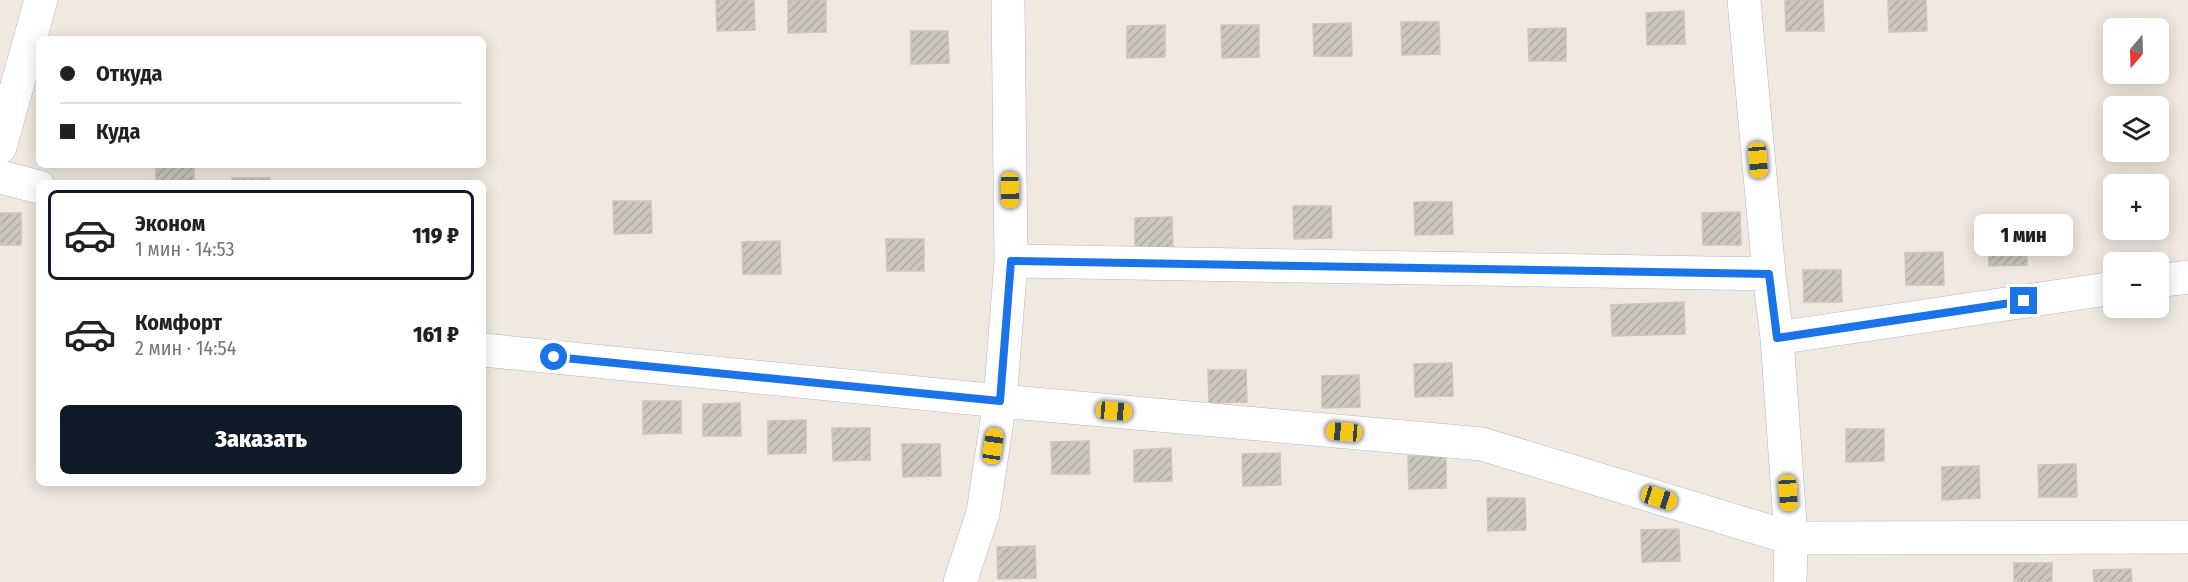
<!DOCTYPE html>
<html lang="ru">
<meta charset="utf-8">
<style>
:root{--surface:#fff;--page:#f2f2f2;--text:#202124;--muted:#757577;--line:#e0e0e0;--accent:#111827}
body{margin:0;font-family:"Fira Sans Condensed",sans-serif;background:var(--page);color:var(--text);height:100vh;display:flex;flex-direction:column;font-size:22px;white-space:nowrap}
*{box-sizing:border-box;margin:0}
p{font-size:20px;color:var(--muted)}
.icon{flex:none;width:33px;height:33px;fill:none;stroke:currentColor;stroke-width:2;stroke-linecap:round;stroke-linejoin:round}
.map{position:relative;flex:1;overflow:hidden}
.sheet{position:absolute;left:36px;top:180px;width:450px;height:306px;display:flex;flex-direction:column;background:var(--surface);border-radius:9px;box-shadow:0 3px 15px #0003}
.sheet>*{flex:none}
.guide{position:absolute;left:36px;top:36px;width:450px;height:132px;border-radius:9px;box-shadow:0 3px 15px #0003;display:grid;align-content:center;height:132px;padding:0 24px;background:var(--surface)}
.needle{width:39px;rotate:199deg}
.controls{position:absolute;left:2103px;top:18px;display:grid;gap:12px}
.controls a{display:grid;place-items:center;width:66px;height:66px;border-radius:9px;background:var(--surface);box-shadow:0 3px 15px #0003;font-size:30px}
.end{position:absolute;width:27px;height:27px;margin:-14px;border:8px solid #1a73e8;background:#fff;box-shadow:0 0 0 3px #fff}
.from{border-radius:50%}
.bubble{position:absolute;height:42px;border-radius:9px;background:var(--surface);box-shadow:0 3px 15px #0003;font-size:20px;font-weight:800;line-height:42px;text-align:center}
.car{position:absolute;width:18px;height:36px;margin:-18px -9px;border-radius:8px;box-shadow:0 0 4px 2px #0007;background:linear-gradient(#f5c518 24%,#345 0 40%,#f5c518 0 76%,#345 0 86%,#f5c518 0)}
.guide b{display:flex;align-items:center;gap:21px;height:57px;font-size:22px}
.guide b+b{border-top:2px solid var(--line)}
.guide i{width:15px;height:15px;background:var(--text)}
ul{padding:10px 0 0;list-style:none}
li{display:flex;align-items:center;gap:18px;height:90px;margin:0 12px 9px;padding:0 12px;border:3px solid transparent;border-radius:9px}
li div{flex:1}
li b{display:block;font-size:22px}
li em{font-style:normal;font-weight:800}
li.current{border-color:var(--accent)}
li>.icon{width:54px;height:54px;stroke-width:1.5}
.primary-button{display:flex;gap:12px;margin-top:auto;padding:12px 24px}
.primary-button a{flex:1;height:69px;border-radius:9px;background:var(--accent);color:#fff;font-size:24px;font-weight:800;line-height:69px;text-align:center}
.map>svg:first-child{display:block}
</style>
<div class="map">
<svg width="2188" height="582" viewBox="0 0 2188 582">
<defs>
<pattern id="building-hatch" width="6" height="6" patternUnits="userSpaceOnUse" patternTransform="scale(1.5)"><rect width="6" height="6" fill="#cbc7bf"/><path d="M-1 1l2-2M0 6l6-6M5 7l2-2" fill="none" stroke="#afaba4"/></pattern>
</defs>
<rect width="100%" height="100%" fill="#efe9e1"/>
<path fill="url(#building-hatch)" stroke="#cbc5ba" stroke-width="1.5" d="M716,0H754L755,30L717,31Z
M788,0H826V32L788,33Z
M1785,0H1823L1824,31H1786Z
M1888,0H1926L1927,31L1889,32Z
M1684,11L1685,44L1647,45L1646,13Z
M1401,22H1439L1440,54L1402,55Z
M1351,23L1352,56H1314L1313,24Z
M1165,25V57L1127,58V26Z
M1221,25H1259V57L1222,58Z
M1566,28V61H1529L1528,29Z
M911,31H948L949,63L911,64Z
M156,165H194V183H156Z
M232,178H270V183H232Z
M613,201H651L652,233L614,234Z
M1414,202H1452L1453,234L1415,235Z
M1293,206H1331L1332,238L1294,239Z
M1740,212L1741,245H1703L1702,213Z
M0,213H21V245H0Z
M1172,217L1173,249L1135,250V218Z
M2026,233L2027,265L1989,266L1988,234Z
M886,239H924V271H887Z
M780,241L781,274H743L742,242Z
M1943,252L1944,285H1906L1905,253Z
M1803,270H1841L1842,302H1804Z
M1684,302L1685,334L1612,336L1611,305Z
M1452,363L1453,396L1415,397L1414,364Z
M1208,370H1246L1247,402L1209,403Z
M1359,375L1360,407L1322,408V376Z
M643,401H681V433L643,434Z
M740,403L741,436H703V404Z
M806,420V453L768,454V421Z
M832,428H870V460L833,461Z
M1846,429H1884V461L1846,462Z
M1089,441L1090,474H1052L1051,442Z
M902,444H940L941,476L903,477Z
M1171,448L1172,481L1134,482V450Z
M1280,453L1281,485L1243,486L1242,454Z
M1408,456H1446V488L1409,489Z
M2076,464L2077,497H2039L2038,465Z
M1979,466L1980,498L1942,500V467Z
M1487,498H1525L1526,530L1488,531Z
M1679,529L1680,561L1642,562L1641,530Z
M1035,546L1036,578L998,579L997,547Z
M2014,563H2052V582H2014Z
M2131,569L2132,582H2094L2093,570Z"/>
<g fill="none" stroke-linecap="round" stroke-linejoin="round">
<defs>
<path id="minor" d="M1008,0L1011,261L1000,401L1482,444L1791,538L2188,537
M1744,0L1769,274L1777,338L1791,538L1790,582
M0,147L41,0
M0,177L39,187
M1011,261L1769,274
M2158,281L2188,277
M1777,338L2114,288
M483,350L1000,401L983,513L960,582"/>
</defs>
<use href="#minor" stroke="#b4b7c1" stroke-width="34"/>
<use href="#minor" stroke="#fff" stroke-width="33"/>
</g>
<g fill="none" stroke-linecap="round" stroke-linejoin="round">
<path stroke="#1a73e8" stroke-width="8" d="M554,357L1000,401L1011,261L1769,274L1777,338L2024,301"/>
</g>
</svg>
<div class="controls">
<a><svg class="needle" viewBox="-14 -14 28 28"><path d="M0-13l5 13h-10z" fill="#e53935"/><path d="M0 13l5-13h-10z" fill="#757577"/></svg></a>
<a><svg class="icon" aria-label="layers" viewBox="0 0 24 24"><path d="M12 4l9 5-9 5-9-5zM3 14l9 5 9-5"/></svg></a>
<a>+</a>
<a>−</a>
</div>
<i class="end from" style="left:554px;top:357px"></i>
<i class="end" style="left:2024px;top:301px"></i>
<div class="bubble" style="left:1974px;top:214px;width:99px">1 мин</div>
<i class="car" style="left:1758px;top:160px;rotate:175deg"></i>
<i class="car" style="left:1010px;top:190px;rotate:179deg"></i>
<i class="car" style="left:1114px;top:411px;rotate:95deg"></i>
<i class="car" style="left:1344px;top:432px;rotate:275deg"></i>
<i class="car" style="left:993px;top:446px;rotate:8deg"></i>
<i class="car" style="left:1788px;top:493px;rotate:176deg"></i>
<i class="car" style="left:1659px;top:498px;rotate:107deg"></i>
<div class="guide">
<b><i class="from"></i>Откуда</b>
<b><i></i>Куда</b>
</div>
<section class="sheet">
<ul>
<li class="current"><svg class="icon" aria-label="car" viewBox="0 0 24 24"><path d="M5 17H2v-5l4-1 3-4h7l3 4 3 1v5h-3M9 17h6M6 11h13"/><circle cx="7" cy="17" r="2"/><circle cx="17" cy="17" r="2"/></svg><div><b>Эконом</b><p>1 мин · 14:53</p></div><em>119 ₽</em></li>
<li><svg class="icon" aria-label="car" viewBox="0 0 24 24"><path d="M5 17H2v-5l4-1 3-4h7l3 4 3 1v5h-3M9 17h6M6 11h13"/><circle cx="7" cy="17" r="2"/><circle cx="17" cy="17" r="2"/></svg><div><b>Комфорт</b><p>2 мин · 14:54</p></div><em>161 ₽</em></li>
</ul>
<div class="primary-button"><a>Заказать</a></div>
</section>
</div>
